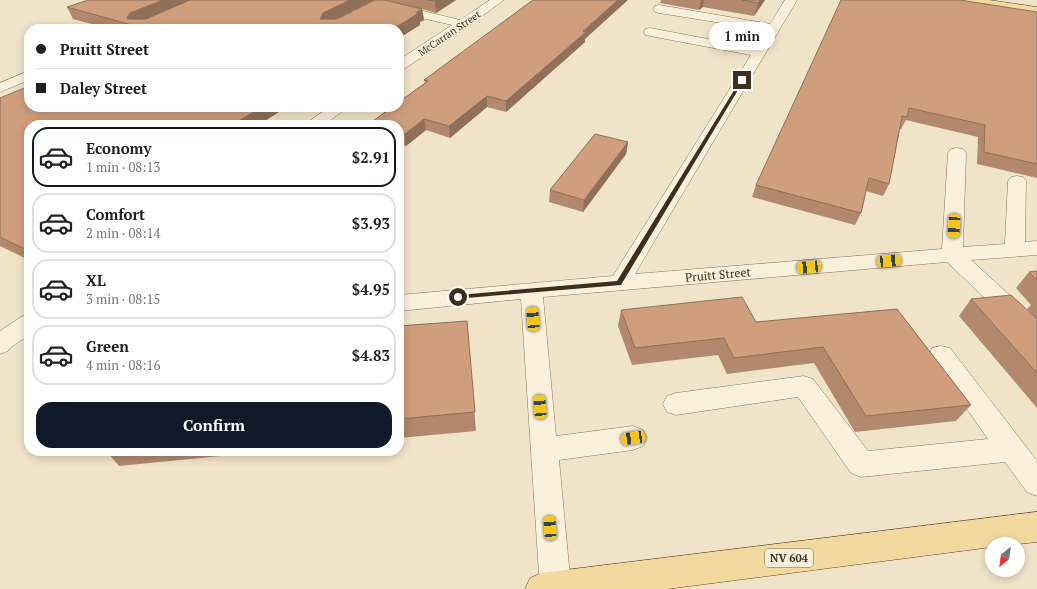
<!DOCTYPE html>
<meta charset="utf-8">
<style>
:root{--surface:#fff;--page:#f6f6f6;--text:#202124;--muted:#757577;--line:#e0e0e0;--accent:#111827}
body{margin:0;font-family:"PT Serif",serif;background:var(--page);color:var(--text);height:100vh;display:flex;flex-direction:column;font-size:15px;white-space:nowrap}
*{box-sizing:border-box;margin:0}
p{font-size:13px;color:var(--muted)}
.icon{flex:none;width:22px;height:22px;fill:none;stroke:currentColor;stroke-width:2;stroke-linecap:round;stroke-linejoin:round}
.map{position:relative;flex:1;overflow:hidden}
.details{position:absolute;left:24px;top:120px;width:380px;height:336px;display:flex;flex-direction:column;background:var(--surface);border-radius:16px;box-shadow:0 2px 10px #0003}
.details>*{flex:none}
.guide{position:absolute;left:24px;top:24px;width:380px;height:88px;border-radius:16px;box-shadow:0 2px 10px #0003;display:grid;align-content:center;height:88px;padding:0 12px;background:var(--surface)}
.needle{width:26px;rotate:209deg}
.fabs{position:absolute;left:985px;top:537px;display:grid;gap:8px}
.fabs a{display:grid;place-items:center;width:40px;height:40px;border-radius:50%;background:var(--surface);box-shadow:0 2px 10px #0003;font-size:20px}
.end{position:absolute;width:18px;height:18px;margin:-9px;border:5px solid #3d2e20;background:#fff;box-shadow:0 0 0 2px #fff}
.from{border-radius:50%}
.bubble{position:absolute;height:28px;border-radius:14px;background:var(--surface);box-shadow:0 2px 10px #0003;font-size:13px;font-weight:600;line-height:28px;text-align:center}
.car{position:absolute;width:12px;height:24px;margin:-12px -6px;border-radius:5px;box-shadow:0 0 3px 1px #0007;background:linear-gradient(#f5c518 24%,#345 0 40%,#f5c518 0 76%,#345 0 86%,#f5c518 0)}
.guide b{display:flex;align-items:center;gap:14px;height:38px;font-size:15px}
.guide b+b{border-top:1px solid var(--line)}
.guide i{width:10px;height:10px;background:var(--text)}
ul{padding:7px 0 0;list-style:none}
li{display:flex;align-items:center;gap:12px;height:60px;margin:0 8px 6px;padding:0 4px;border:2px solid var(--line);border-radius:16px}
li div{flex:1}
li b{display:block;font-size:15px}
li em{font-style:normal;font-weight:600}
li.selected{border-color:var(--accent)}
li>.icon{width:36px;height:36px;stroke-width:1.5}
.cta{display:flex;gap:8px;margin-top:auto;padding:8px 12px}
.cta a{flex:1;height:46px;border-radius:16px;background:var(--accent);color:#fff;font-size:16px;font-weight:600;line-height:46px;text-align:center}
.map>svg:first-child{display:block}
</style>
<div class="map">
<svg width="1037" height="589" viewBox="0 0 1037 589">
<rect width="100%" height="100%" fill="#f0e4c8"/>
<g fill="none" stroke-linecap="round" stroke-linejoin="round">
<defs>
<path id="minor" d="M490,0H504L467,27L404,69L399,70V60L452,25L391,11L389,8L391,5L395,4L460,20Z
M785,0H797L635,274L942,249L948,153L951,149L957,148L963,149L966,153L963,247L1005,244L1008,181L1011,177L1017,176L1023,177L1026,181L1025,242L1037,241V255L971,260L1037,320V343L1029,340L947,262L543,297L556,436L633,426L643,430L647,438L643,446L633,450L559,460L571,587L570,589H540L521,299L399,311V295L613,276L751,55L650,36L645,35L644,32L645,29L650,28L755,48L766,30L659,13L655,12L653,9L655,6L659,5L770,24Z
M29,71V80L0,92V83Z
M330,107H348L324,125H306L308,122Z
M29,314V335L11,347L8,351L0,354V331L21,317Z
M941,346L950,348L1037,461V496L1027,492L1005,462L861,477L851,473L798,397L676,415L667,412L663,404L667,396L676,393L804,376L813,379L868,451L988,439L929,355L932,348Z"/>
<path id="major" d="M961,0H989L1037,7V15L967,3L963,2Z
M1037,512V542L1018,544H992V547L667,589H525L530,578L541,573Z"/>
</defs>
<use href="#minor" stroke="#8d765c" stroke-width="1"/>
<use href="#major" stroke="#5b4430" stroke-width="1"/>
<use href="#minor" fill="#faf1dc" fill-rule="evenodd"/>
<use href="#major" fill="#f3d9a0" fill-rule="evenodd"/>
</g>
<path fill="#b2896c" d="M375,0H456L436,13L422,9L424,20L420,22V25L399,38V29H110L73,19L67,7Z
M661,0H765L754,16L703,7L699,10L660,3Z
M1037,12V178L977,164L978,137L906,120L901,129H900L889,184L883,196L866,191L861,213L855,225L752,197L756,185Z
M585,39V42L506,112L487,107L450,138L426,130L406,146L399,144V125H369V124L425,83L424,80Z
M0,98L29,107H287L258,125H29V260L0,246Z
M628,142L626,154L583,212L549,202L550,190Z
M1037,271V319L1027,309L1031,305L1016,288L1029,272Z
M971,299L1037,319V408L959,316Z
M897,309L971,405L956,421L855,432L814,363L727,374L718,355L632,365L618,326L621,310L756,322Z
M467,321L476,431L399,438V326Z
M106,451H271L119,466Z"/>
<path fill="#916f58" d="M163,0H193L134,25L127,18L130,13Z
M350,0H374L325,25L320,19L323,13Z
M437,0H456L436,13L435,1Z
M618,0H628L585,39V42L506,112V101Z
M701,0H704L703,7L699,10Z
M760,0H765L754,16L758,3Z
M422,9L424,20L420,22V25L399,38V29H393L416,13Z
M487,96V107L450,138L449,126Z
M262,107H287L258,125H232Z
M424,119L426,130L406,146L405,134Z
M628,142L626,154L583,212L584,200Z
M29,247V254L25,249Z"/>
<path fill="#cf9f7d" stroke="#916f58" d="M88,0H163L130,13L127,18L128,19H146L190,0H350L323,13L320,19H337L375,0H384L422,9L416,13H419L393,29H146L67,7Z
M428,0H437L435,1Z
M533,0H618L583,31L586,32L506,101L487,96L449,126L424,119L405,134L399,133V125H371L369,124L392,107H399V102L428,81L424,80Z
M742,0H760L758,3Z
M841,0H960L1037,12V164L984,152L985,125L909,108L907,117L902,116L889,184L869,178L861,213L756,185Z
M29,86V107H262L232,125H29V247L25,249L0,237V98Z
M595,134L628,142L584,200L550,190Z
M1037,271V280L1029,272Z
M1011,295L1037,319V373L971,299Z
M742,297L756,322L897,309L971,405L866,416L823,347L734,358L724,338L635,348L621,310Z
M467,321L475,412L399,419V326Z"/>
<path fill="#3d2e20" d="M741,79L744,80L621,285L455,299V296L458,295L617,281Z"/>
<g text-anchor="middle" stroke-width="3" stroke-linejoin="round" paint-order="stroke">
<g font-size="10" fill="#3d2e20" stroke="#f7eed8">
<text transform="translate(449 33) rotate(-34)" y="4">McCarran Street</text>
</g>
<rect fill="#f7eed8" stroke="#756857" stroke-width="1" x="765" y="549" width="48" height="18" rx="3"/>
<g font-size="11" font-weight="bold" fill="#3d2e20">
<text x="789" y="562">NV 604</text>
</g>
<g font-size="12" fill="#3d2e20" stroke="#f7eed8">
<text transform="translate(718 275) rotate(-5)" y="4">Pruitt Street</text>
</g>
</g>
</svg>
<div class="fabs">
<a><svg class="needle" viewBox="-14 -14 28 28"><path d="M0-13l5 13h-10z" fill="#e53935"/><path d="M0 13l5-13h-10z" fill="#757577"/></svg></a>
</div>
<i class="end from" style="left:458px;top:297px"></i>
<i class="end" style="left:742px;top:80px"></i>
<div class="bubble" style="left:709px;top:22px;width:66px">1 min</div>
<i class="car" style="left:954px;top:226px;rotate:183deg"></i>
<i class="car" style="left:889px;top:261px;rotate:85deg"></i>
<i class="car" style="left:809px;top:267px;rotate:265deg"></i>
<i class="car" style="left:533px;top:319px;rotate:355deg"></i>
<i class="car" style="left:540px;top:407px;rotate:356deg"></i>
<i class="car" style="left:633px;top:438px;rotate:262deg"></i>
<i class="car" style="left:550px;top:528px;rotate:356deg"></i>
<div class="guide">
<b><i class="from"></i>Pruitt Street</b>
<b><i></i>Daley Street</b>
</div>
<section class="details">
<ul>
<li class="selected"><svg class="icon" aria-label="car" viewBox="0 0 24 24"><path d="M5 17H2v-5l4-1 3-4h7l3 4 3 1v5h-3M9 17h6M6 11h13"/><circle cx="7" cy="17" r="2"/><circle cx="17" cy="17" r="2"/></svg><div><b>Economy</b><p>1 min · 08:13</p></div><em>$2.91</em></li>
<li><svg class="icon" aria-label="car" viewBox="0 0 24 24"><path d="M5 17H2v-5l4-1 3-4h7l3 4 3 1v5h-3M9 17h6M6 11h13"/><circle cx="7" cy="17" r="2"/><circle cx="17" cy="17" r="2"/></svg><div><b>Comfort</b><p>2 min · 08:14</p></div><em>$3.93</em></li>
<li><svg class="icon" aria-label="car" viewBox="0 0 24 24"><path d="M5 17H2v-5l4-1 3-4h7l3 4 3 1v5h-3M9 17h6M6 11h13"/><circle cx="7" cy="17" r="2"/><circle cx="17" cy="17" r="2"/></svg><div><b>XL</b><p>3 min · 08:15</p></div><em>$4.95</em></li>
<li><svg class="icon" aria-label="car" viewBox="0 0 24 24"><path d="M5 17H2v-5l4-1 3-4h7l3 4 3 1v5h-3M9 17h6M6 11h13"/><circle cx="7" cy="17" r="2"/><circle cx="17" cy="17" r="2"/></svg><div><b>Green</b><p>4 min · 08:16</p></div><em>$4.83</em></li>
</ul>
<div class="cta"><a>Confirm</a></div>
</section>
</div>
